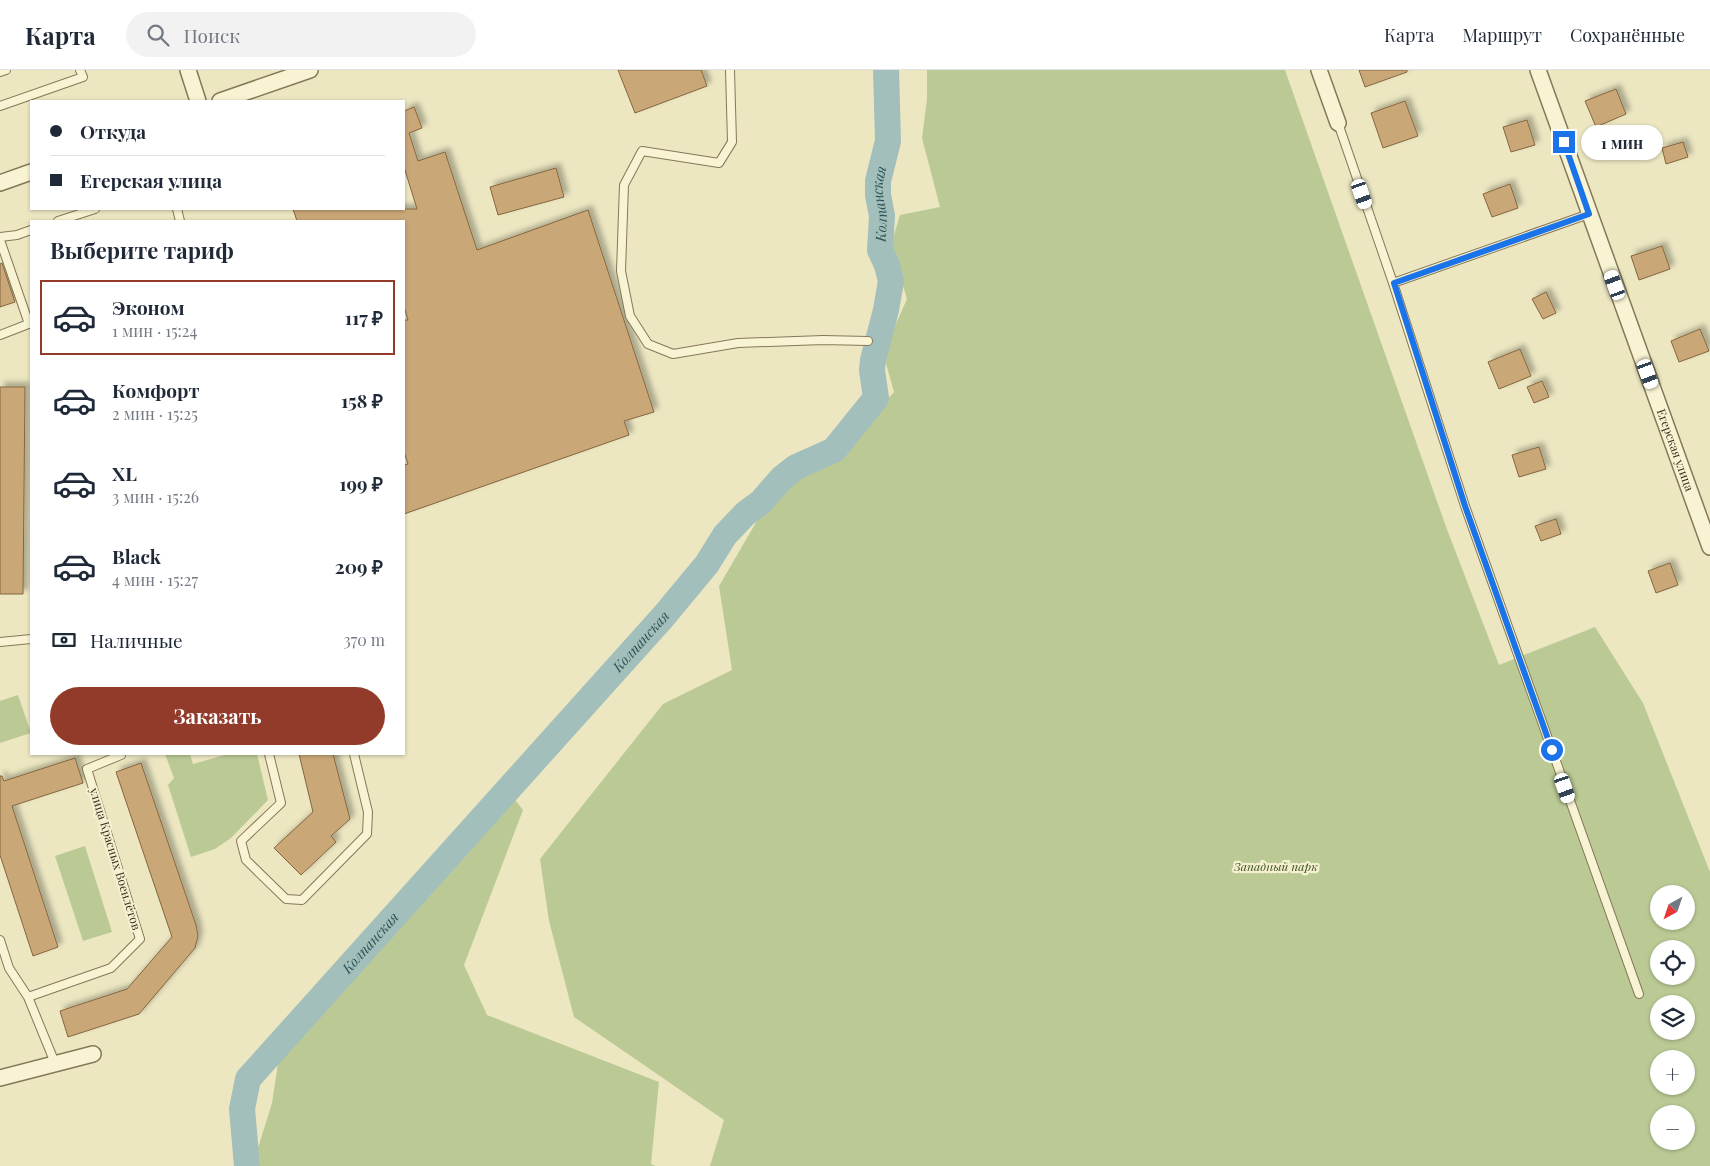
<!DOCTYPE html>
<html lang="ru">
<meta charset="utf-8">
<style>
:root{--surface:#fff;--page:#f2f2f3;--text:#1f2937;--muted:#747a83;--line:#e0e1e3;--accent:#933b2b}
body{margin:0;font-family:"Playfair Display",serif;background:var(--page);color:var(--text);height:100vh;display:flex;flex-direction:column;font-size:19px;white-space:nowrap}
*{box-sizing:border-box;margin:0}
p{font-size:16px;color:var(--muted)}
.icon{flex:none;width:28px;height:28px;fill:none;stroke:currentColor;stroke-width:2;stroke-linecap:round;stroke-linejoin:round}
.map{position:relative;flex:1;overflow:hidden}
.details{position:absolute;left:30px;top:150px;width:375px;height:535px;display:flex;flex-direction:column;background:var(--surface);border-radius:0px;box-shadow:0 1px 4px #0004}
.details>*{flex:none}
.hud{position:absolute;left:30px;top:30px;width:375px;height:110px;border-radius:0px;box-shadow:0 1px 4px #0004;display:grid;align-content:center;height:110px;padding:0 20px;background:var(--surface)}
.needle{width:32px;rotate:220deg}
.controls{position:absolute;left:1650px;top:815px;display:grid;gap:10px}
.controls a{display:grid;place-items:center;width:45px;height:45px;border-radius:50%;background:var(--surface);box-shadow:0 1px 4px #0004;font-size:25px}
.end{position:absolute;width:22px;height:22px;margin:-11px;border:6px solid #1a73e8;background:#fff;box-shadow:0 0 0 2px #fff}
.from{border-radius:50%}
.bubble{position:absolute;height:35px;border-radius:18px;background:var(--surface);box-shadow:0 1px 4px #0004;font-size:16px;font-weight:700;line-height:35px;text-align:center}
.car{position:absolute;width:15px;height:30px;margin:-15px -8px;border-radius:6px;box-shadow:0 0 4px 1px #0007;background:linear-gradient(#fff 24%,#345 0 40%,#fff 0 76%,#345 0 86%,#fff 0)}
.hud b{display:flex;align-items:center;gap:18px;height:48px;font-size:19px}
.hud b+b{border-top:1px solid var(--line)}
.hud i{width:12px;height:12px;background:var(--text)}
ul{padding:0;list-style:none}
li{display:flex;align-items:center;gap:15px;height:75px;margin:0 10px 8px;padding:0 10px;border:2px solid transparent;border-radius:0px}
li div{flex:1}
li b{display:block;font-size:19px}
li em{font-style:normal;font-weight:700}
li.on{border-color:var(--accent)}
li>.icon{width:45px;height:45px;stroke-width:1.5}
h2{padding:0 20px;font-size:22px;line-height:60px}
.pay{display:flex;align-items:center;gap:12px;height:55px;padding:0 20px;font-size:19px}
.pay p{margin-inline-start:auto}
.primary-button{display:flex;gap:10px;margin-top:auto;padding:10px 20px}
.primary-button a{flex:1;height:58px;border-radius:30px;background:var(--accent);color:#fff;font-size:20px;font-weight:700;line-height:58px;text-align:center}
header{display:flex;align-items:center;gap:30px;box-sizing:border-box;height:70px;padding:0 25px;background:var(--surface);border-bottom:1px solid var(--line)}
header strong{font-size:24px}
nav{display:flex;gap:28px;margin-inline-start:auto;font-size:18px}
.search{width:350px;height:45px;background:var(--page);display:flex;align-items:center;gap:12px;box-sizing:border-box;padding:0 18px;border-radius:28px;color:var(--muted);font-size:19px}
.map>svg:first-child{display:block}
</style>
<header>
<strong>Карта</strong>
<div class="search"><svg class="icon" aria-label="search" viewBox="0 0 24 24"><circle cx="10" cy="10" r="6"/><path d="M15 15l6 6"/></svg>Поиск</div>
<nav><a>Карта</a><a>Маршрут</a><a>Сохранённые</a></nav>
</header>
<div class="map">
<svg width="1710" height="1096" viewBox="0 0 1710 1096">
<defs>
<filter id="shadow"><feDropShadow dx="4.5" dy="-4.5" stdDeviation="2.5" flood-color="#0004"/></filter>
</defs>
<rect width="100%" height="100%" fill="#ece7c1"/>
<path fill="#bbca95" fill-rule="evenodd" d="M927,0H1285L1445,454L1499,595L1595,557L1643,633L1710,802V1096H710L724,1050L574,947L549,851L540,789L663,634L732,600L719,516L782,408L821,389L839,383L894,322L883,283L907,229L891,175L900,145L940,137L922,68L927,29ZM1659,824H1686V851H1659ZM1659,879H1686V906H1659ZM1659,934H1686V961H1659ZM1659,989H1686V1016H1659ZM1659,1044H1686V1071H1659Z
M18,625L31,663L0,673V631Z
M165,684H190L193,694L228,684H257L268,730L231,768L215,779L191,787L168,715L174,708Z
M512,726L523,740L464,895L487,945L659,1012L651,1094L656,1096H260L258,1078L272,1033L279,987Z
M85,776L112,862L83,871L55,786Z"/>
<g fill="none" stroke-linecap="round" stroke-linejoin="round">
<path stroke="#a3bfbb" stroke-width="26" id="s1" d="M247,1096L242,1039L248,1009L663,547L707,494L725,465L745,444L761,432L782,408L796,397L834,380L876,328L872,300L873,290L886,240L891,211L887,195L880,180L882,146L878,125V111L888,71L886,0"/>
</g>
<path fill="#caa777" stroke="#84663f" filter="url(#shadow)" d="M618,0H701L707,16L635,43Z
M1359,0H1407V2L1365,17Z
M1616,19L1626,44L1596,57L1585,31Z
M1405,31L1418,66L1383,78L1371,43Z
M414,37L422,58L409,63L418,91L445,82L477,180L588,140L654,342L624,351L629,365L404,444V395L408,394L404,382V250H408L404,237V151H297L293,139H417L404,97V41Z
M1527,50L1535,75L1511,82L1503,57Z
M1683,72L1688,87L1666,94L1662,78Z
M556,98L564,127L498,145L490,117Z
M1510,114L1518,138L1492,147L1483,124Z
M1662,176L1670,199L1639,210L1631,186Z
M2,193L15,232L0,237V194Z
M1546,222L1556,243L1543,249L1532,229Z
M1700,259L1709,281L1679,292L1671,271Z
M1520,279L1531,306L1499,319L1488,292Z
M1542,311L1549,327L1534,333L1527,317Z
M0,317H25L23,524H0Z
M1539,377L1546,399L1519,407L1512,385Z
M1556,449L1561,464L1541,471L1535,456Z
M1670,493L1678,515L1656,523L1648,501Z
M299,684H333L350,749L331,766L336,772L301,805L274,778L313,742Z
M75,688L83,713L12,736L58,877L33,886L0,785V706H2L4,711Z
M141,693L196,855L198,866L195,878L139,944L68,967L60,941L127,919L172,867L116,702Z"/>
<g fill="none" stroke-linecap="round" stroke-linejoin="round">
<defs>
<path id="lane" d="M730,0L732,72L719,93L642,81L624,115L621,201L630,246L648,274L673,284L738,273L823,270L868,271
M0,2L6,0
M0,36L83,7L80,0
M1338,53L1393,213L1465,436L1639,924
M177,139L180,151
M58,151L95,139
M0,167L17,165L31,160
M0,170L29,254
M1393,213L1589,144
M0,265L31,253
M0,572L31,569
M269,684L281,733L241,771L246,790L286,829L302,830L367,764L368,742L354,684
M0,870L9,898L28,927
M55,993L28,927L111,898L140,869L87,699L121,685L120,684"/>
<g id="street">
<path d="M188,0L198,31"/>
<path d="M1319,0L1338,53"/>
<path id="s2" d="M1538,0L1710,477"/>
<path d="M220,31L310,0"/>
<path d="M0,113L31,102"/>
<path d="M0,1008L93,984"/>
</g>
</defs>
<use href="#lane" stroke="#857859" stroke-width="10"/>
<use href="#street" stroke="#857859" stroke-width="18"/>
<use href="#lane" stroke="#f8f3d3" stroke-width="8"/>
<use href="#street" stroke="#f8f3d3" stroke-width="15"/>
</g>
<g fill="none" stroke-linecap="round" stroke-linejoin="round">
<path stroke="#1a73e8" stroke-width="6" d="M1552,680L1465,436L1394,213L1589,144L1564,72"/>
</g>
<g text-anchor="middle" stroke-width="4.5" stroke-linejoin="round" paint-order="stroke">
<g font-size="12" fill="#352d1d" stroke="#f4f0d0">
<text dy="4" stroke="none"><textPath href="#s2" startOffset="404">Егерская улица</textPath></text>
<text transform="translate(115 789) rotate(73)" y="4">улица Красных Военлётов</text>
</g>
<g font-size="12" font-style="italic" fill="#3e5124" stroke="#f4f0d0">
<text x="1276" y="801">Западный парк</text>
</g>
<g font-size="14" font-style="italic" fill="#2c5155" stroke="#f4f0d0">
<text dy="5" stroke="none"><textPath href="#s1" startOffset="1218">Колпанская</textPath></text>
<text dy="5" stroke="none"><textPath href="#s1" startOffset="676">Колпанская</textPath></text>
<text dy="5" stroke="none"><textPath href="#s1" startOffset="271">Колпанская</textPath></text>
</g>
</g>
</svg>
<div class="controls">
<a><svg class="needle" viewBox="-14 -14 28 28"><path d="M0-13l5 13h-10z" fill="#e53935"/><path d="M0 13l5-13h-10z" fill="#747a83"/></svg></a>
<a><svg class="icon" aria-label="locate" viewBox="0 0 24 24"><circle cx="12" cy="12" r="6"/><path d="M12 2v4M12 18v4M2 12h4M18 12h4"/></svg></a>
<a><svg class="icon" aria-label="layers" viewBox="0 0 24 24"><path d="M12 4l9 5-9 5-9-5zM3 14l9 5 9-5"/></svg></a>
<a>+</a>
<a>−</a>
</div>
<i class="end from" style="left:1552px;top:680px"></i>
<i class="end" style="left:1564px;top:72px"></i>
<div class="bubble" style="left:1581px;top:55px;width:82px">1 мин</div>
<i class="car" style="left:1362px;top:124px;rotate:161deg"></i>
<i class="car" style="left:1615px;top:215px;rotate:340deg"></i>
<i class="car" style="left:1648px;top:304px;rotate:160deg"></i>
<i class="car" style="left:1565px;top:718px;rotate:161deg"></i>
<div class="hud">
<b><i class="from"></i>Откуда</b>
<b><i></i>Егерская улица</b>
</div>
<section class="details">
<h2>Выберите тариф</h2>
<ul>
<li class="on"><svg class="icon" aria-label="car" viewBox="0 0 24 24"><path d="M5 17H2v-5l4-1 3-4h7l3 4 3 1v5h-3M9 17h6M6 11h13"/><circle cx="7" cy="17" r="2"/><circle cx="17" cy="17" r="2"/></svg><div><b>Эконом</b><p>1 мин · 15:24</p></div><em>117 ₽</em></li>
<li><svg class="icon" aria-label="car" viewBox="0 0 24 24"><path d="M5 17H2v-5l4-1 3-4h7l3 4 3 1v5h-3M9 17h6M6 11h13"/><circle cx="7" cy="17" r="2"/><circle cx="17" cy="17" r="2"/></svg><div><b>Комфорт</b><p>2 мин · 15:25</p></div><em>158 ₽</em></li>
<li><svg class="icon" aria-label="car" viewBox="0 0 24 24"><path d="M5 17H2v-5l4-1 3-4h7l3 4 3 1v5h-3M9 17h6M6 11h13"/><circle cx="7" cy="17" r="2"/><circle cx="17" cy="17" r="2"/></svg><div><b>XL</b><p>3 мин · 15:26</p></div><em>199 ₽</em></li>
<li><svg class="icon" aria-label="car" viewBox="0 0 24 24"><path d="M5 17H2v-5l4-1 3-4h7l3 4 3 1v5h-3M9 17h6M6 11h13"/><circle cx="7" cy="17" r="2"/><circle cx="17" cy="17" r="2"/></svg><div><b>Black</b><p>4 мин · 15:27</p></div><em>209 ₽</em></li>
</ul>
<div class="pay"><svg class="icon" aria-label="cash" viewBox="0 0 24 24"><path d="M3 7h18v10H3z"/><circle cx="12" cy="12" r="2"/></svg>Наличные<p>370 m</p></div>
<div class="primary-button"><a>Заказать</a></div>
</section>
</div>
